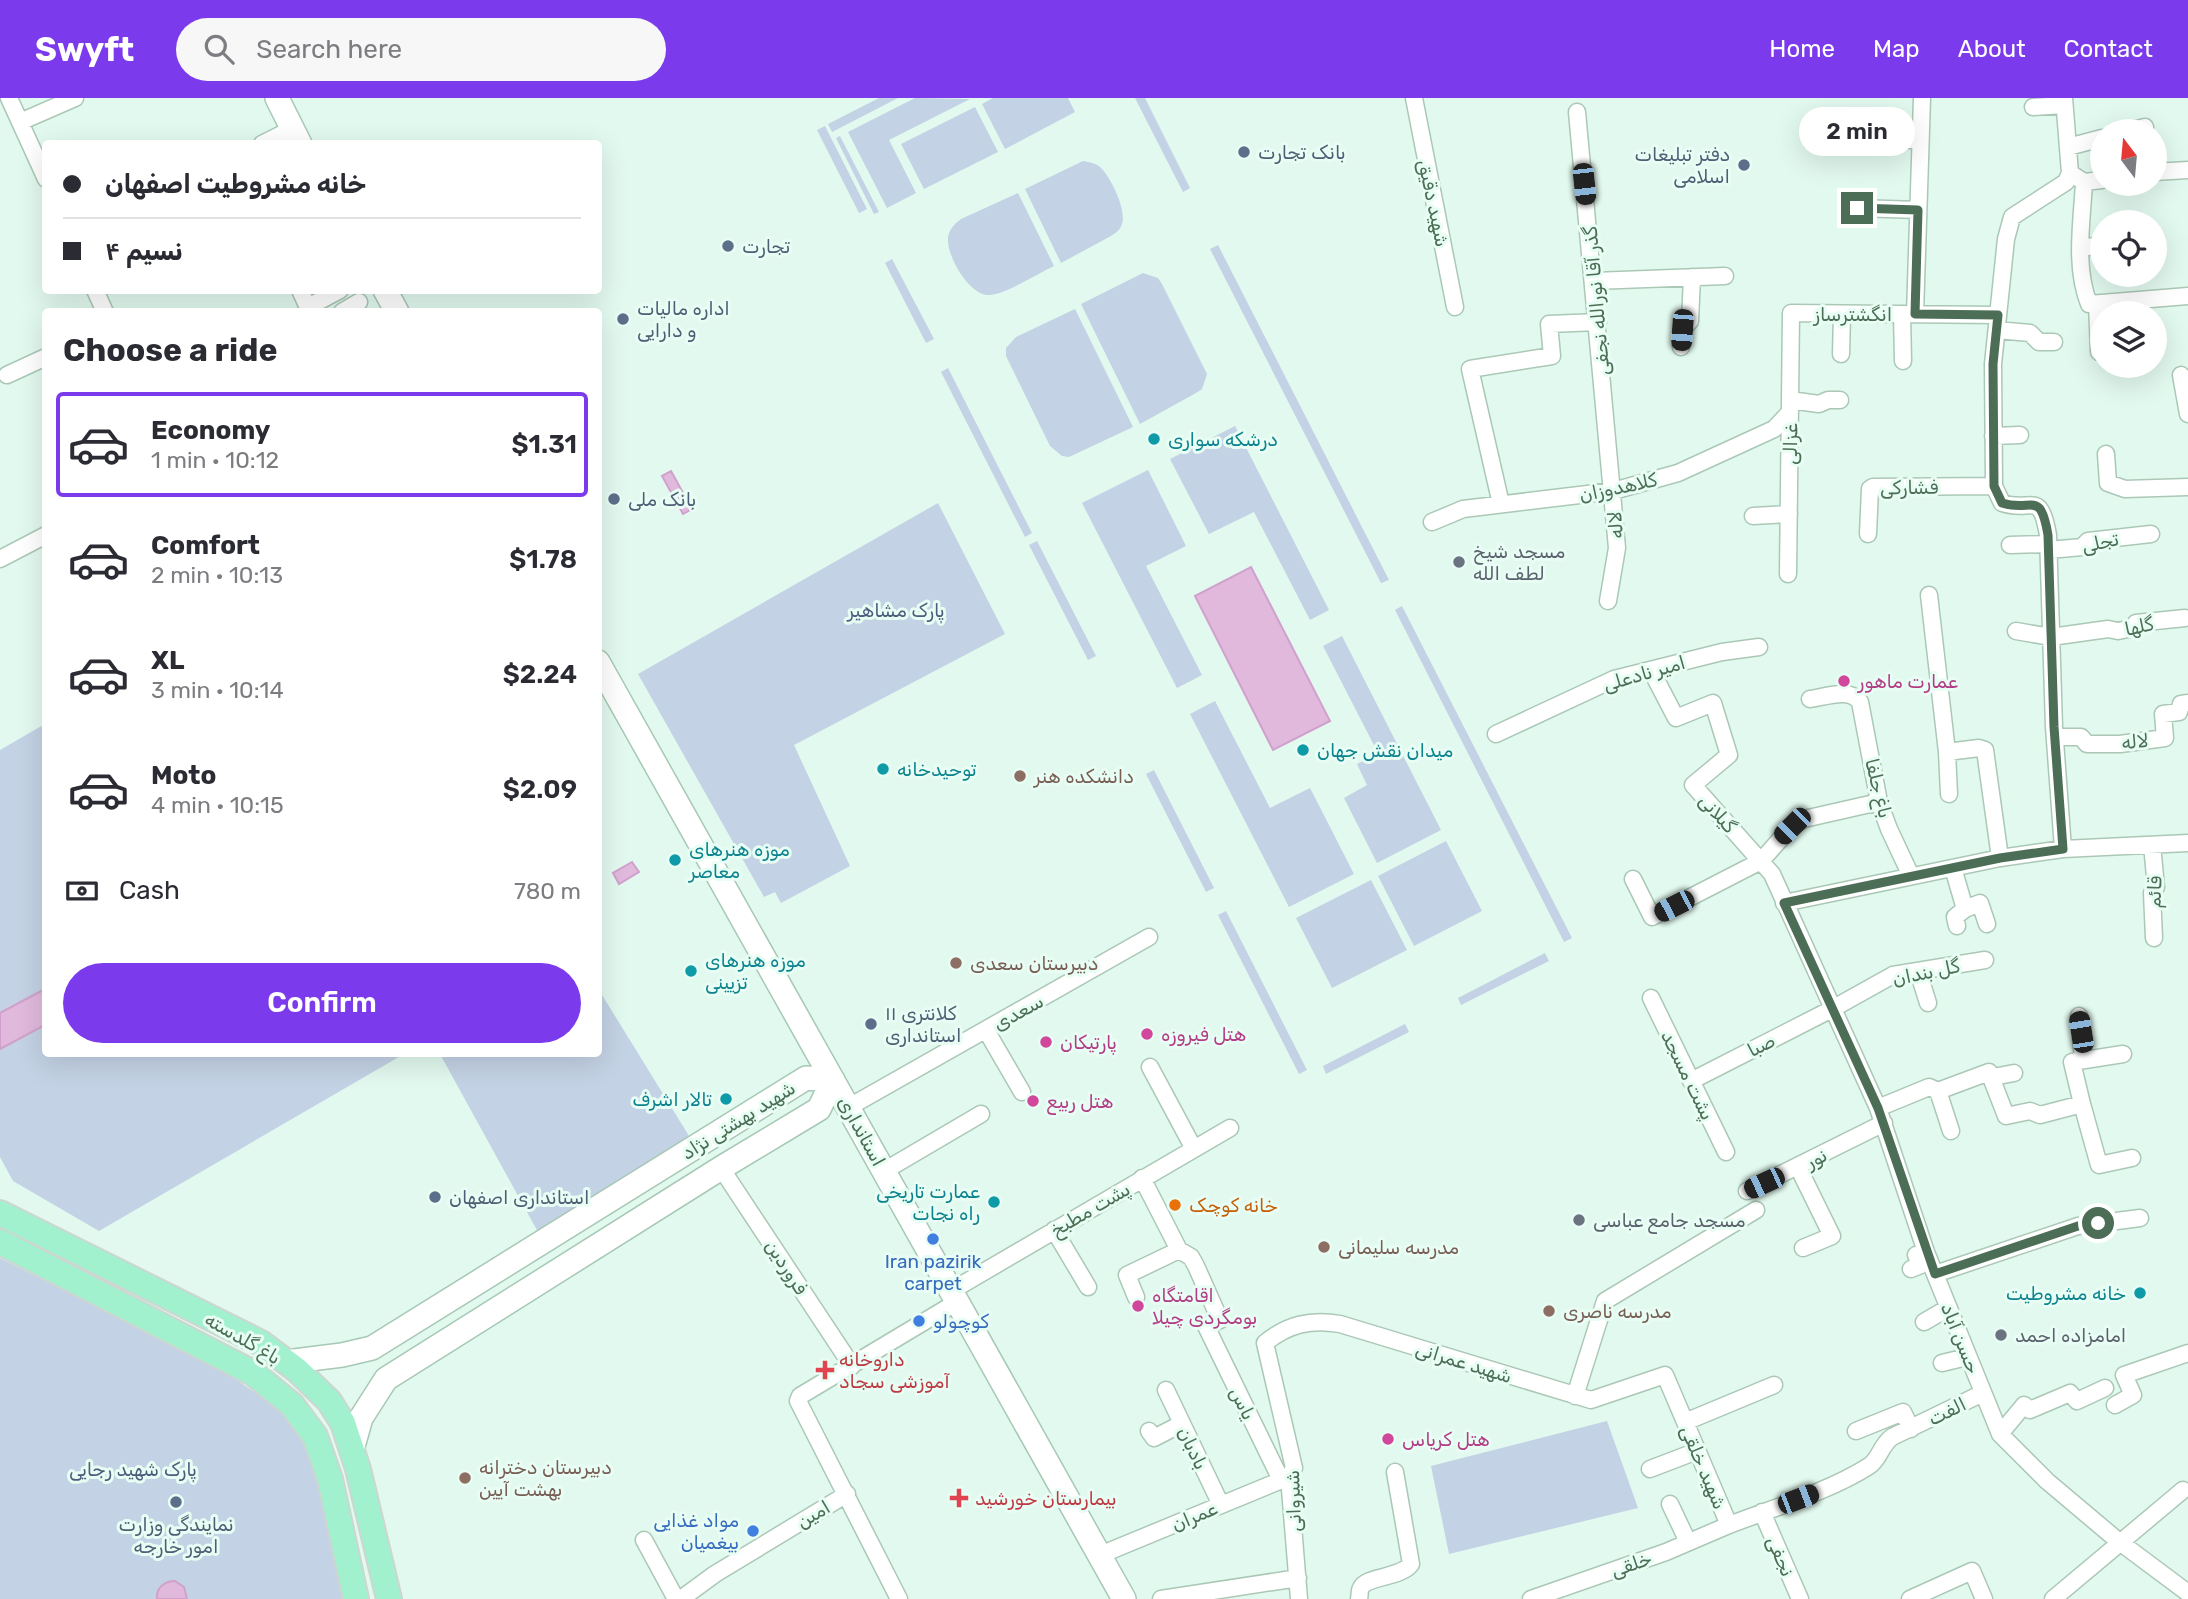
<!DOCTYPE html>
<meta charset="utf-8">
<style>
:root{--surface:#fff;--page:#f7f7f7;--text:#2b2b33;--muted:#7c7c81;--line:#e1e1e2;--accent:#7c3aed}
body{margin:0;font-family:Rubik,Vazirmatn,sans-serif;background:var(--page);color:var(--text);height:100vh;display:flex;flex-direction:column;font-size:26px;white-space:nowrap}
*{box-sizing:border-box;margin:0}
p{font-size:23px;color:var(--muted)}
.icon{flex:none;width:38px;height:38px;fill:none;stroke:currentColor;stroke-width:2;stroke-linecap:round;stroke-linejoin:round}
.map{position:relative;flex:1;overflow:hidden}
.panel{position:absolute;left:42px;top:210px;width:560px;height:749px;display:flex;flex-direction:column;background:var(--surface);border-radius:7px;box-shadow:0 7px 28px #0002}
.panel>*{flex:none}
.top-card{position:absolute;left:42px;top:42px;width:560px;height:154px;border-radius:7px;box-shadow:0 7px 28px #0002;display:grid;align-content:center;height:154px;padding:0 21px;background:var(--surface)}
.needle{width:46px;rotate:344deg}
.tools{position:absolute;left:2090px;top:21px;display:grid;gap:14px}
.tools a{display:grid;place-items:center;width:77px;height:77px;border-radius:50%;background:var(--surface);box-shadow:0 7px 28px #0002;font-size:35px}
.end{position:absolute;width:32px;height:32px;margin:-16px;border:9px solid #4c6e56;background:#fff;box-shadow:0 0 0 4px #fff}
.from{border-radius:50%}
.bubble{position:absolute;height:49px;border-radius:24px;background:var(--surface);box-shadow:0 7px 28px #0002;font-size:23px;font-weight:600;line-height:49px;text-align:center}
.car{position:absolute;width:21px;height:42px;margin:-21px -10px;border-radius:9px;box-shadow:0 0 5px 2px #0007;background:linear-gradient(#222 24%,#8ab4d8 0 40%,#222 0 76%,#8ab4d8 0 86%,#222 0)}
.top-card b{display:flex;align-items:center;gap:24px;height:66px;font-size:26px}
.top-card b+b{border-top:2px solid var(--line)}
.top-card i{width:18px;height:18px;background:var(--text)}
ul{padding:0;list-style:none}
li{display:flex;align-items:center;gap:21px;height:105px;margin:0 14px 10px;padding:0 7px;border:4px solid transparent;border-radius:7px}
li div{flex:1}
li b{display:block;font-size:26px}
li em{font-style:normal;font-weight:600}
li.current{border-color:var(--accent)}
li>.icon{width:63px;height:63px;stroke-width:1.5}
h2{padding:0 21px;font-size:32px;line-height:84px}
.pay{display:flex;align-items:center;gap:18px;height:77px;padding:0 21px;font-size:26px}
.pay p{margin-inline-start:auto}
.button{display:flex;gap:14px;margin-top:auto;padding:14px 21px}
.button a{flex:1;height:80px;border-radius:42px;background:var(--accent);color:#fff;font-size:28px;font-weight:600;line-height:80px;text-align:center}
header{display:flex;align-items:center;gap:42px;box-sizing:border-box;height:98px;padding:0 35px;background:var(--accent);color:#fff}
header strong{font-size:33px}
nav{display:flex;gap:38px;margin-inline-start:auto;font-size:24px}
.search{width:490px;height:63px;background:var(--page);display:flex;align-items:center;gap:18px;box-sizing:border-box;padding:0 24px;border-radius:38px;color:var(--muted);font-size:26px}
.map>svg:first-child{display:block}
</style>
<header>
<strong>Swyft</strong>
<div class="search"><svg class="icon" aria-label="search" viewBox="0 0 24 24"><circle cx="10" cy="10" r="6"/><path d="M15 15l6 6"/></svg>Search here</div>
<nav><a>Home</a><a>Map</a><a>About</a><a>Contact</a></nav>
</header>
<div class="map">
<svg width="2188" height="1501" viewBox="0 0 2188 1501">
<rect width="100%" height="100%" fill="#e2f9ef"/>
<path fill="#c3d2e4" d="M879,0H898L832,34L828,26Z
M915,0L970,1L889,42L916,95L887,110L848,34Z
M993,0H1068L1075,14L1005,51L982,6Z
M1135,0H1145L1190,90L1183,94Z
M975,9L998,54L924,91L901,46Z
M825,28L867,111L859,115L817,32Z
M840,38L879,114L874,116L836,40Z
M1083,63C1089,64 1094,65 1099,68C1110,77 1127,112 1122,126C1120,132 1116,135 1111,138L1061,165L1025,91Z
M1018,95L1054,168C1037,176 1006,196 989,197C970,198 949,161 948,144C947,134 953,127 961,121Z
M1218,147L1389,482L1381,485L1210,151Z
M892,161L934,241L926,245L885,165Z
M1143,175L1158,180L1162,186L1207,276L1202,291L1196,295L1140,326L1081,206Z
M1075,211L1133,329L1069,359L1062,358L1050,348L1006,258V250L1016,239Z
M948,270L1032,435L1025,439L941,274Z
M1235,328L1329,512L1310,522L1254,414L1209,436L1170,361Z
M1148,372L1186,448L1146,468L1202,577L1177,590L1082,405Z
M938,405L1005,536L794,647L850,768L781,805L775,794L764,799L638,576Z
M1037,443L1096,558L1088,562L1029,447Z
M1402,508L1572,840L1564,844L1395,512Z
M1342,538L1441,732L1377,765L1344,700L1367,687L1357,666L1378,655L1323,548Z
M1215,603L1270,710L1310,690L1354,776L1289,809L1190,616Z
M45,626L46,956H404L99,1133L13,1083L0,1059V652Z
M1154,672L1214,790L1206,794L1146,676Z
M1446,743L1482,813L1414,848L1378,778Z
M1371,782L1407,852L1332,890L1296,820Z
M1226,813L1307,972L1299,976L1218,817Z
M1545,855L1549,863L1461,907L1458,900Z
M599,892L689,1038L538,1134L440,956H598Z
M1405,926L1409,934L1326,976L1323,968Z
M0,1160L224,1273L277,1310L310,1349L346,1501H0Z
M1607,1323L1638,1410L1449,1456L1431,1368Z"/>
<path fill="#e0b9dc" stroke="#d0a1cc" stroke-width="2" d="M671,373L692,411L683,416L662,378Z
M1251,469L1330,623L1273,652L1195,498Z
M632,764L639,774L619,786L613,775Z
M45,891V927L0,951V915Z
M175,1483L184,1489L187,1501H157C156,1490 164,1483 175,1483Z"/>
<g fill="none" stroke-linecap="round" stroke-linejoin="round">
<defs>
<path id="street" d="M9,0L46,81
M1414,0L1455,209
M2033,9L2064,7
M1577,14L1617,450L1608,503
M20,24L75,0
M2129,33L2145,29
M1864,42H1920
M262,46L292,31
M2068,49L2102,40
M2154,74L2188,72
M2070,75L2084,84C2082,124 2074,168 2089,206L2188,198
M2084,84L2102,82
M1857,110L1918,112
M2081,150L2102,147
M1594,183L1725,178
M95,192L105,214
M300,192L310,214
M2097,206L2099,254
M308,209L340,192
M342,214L359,204
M1902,216L1903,263
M1915,216L1922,0
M1997,232L2030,235L2039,244H2054
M1681,249L1682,232L1690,223L1692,179
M1841,256L1842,216
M7,277L46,259
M2181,277L2188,316
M1790,302L1819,306L1828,302H1840
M1993,338L2020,337
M2106,356L2108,385L2125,391L2188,389
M1501,406L1470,271L1552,258L1549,226L1598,224
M1753,418L1789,416
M1432,424L1463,411L1613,393L1678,375L1774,331L1790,314
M1868,436L1870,391L1873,389L1994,388
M2010,447L2048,446
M2049,452L2082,449L2088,443L2151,436
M0,461L46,437
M1788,476L1791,215L1998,217
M1929,497L1947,654L1949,696
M2016,533L2051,539L2108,531L2118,533L2133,530L2136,525L2185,520
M1651,572L1676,620L1713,605L1729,657L1693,687L1772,776L1878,1010L1926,1154L2000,1336L2047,1383L2117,1442L2188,1495
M1810,601C1825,599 1850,589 1860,604L1879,704L1889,731L1911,778
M1496,636L1614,581L1722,554L1759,549
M2055,639H2081L2087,646H2120L2165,640L2163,616L2179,614L2181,606L2188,605
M1947,654L1979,650L1985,652L2000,760
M2152,747L2156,789L2152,795L2154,840
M2063,751L2054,629L2048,437C2040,391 2032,415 2002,405L1994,388L1993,266L2006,141L2012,119L2066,84L2070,75L2064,0
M1953,770L1965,811
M1633,781L1652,819L1761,763L1792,728L1804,721L1879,704
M1784,805L2000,760L2063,751L2188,745
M1957,828L1955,819L1965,811L1980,805L1987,826
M1918,873L1928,905
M1651,900L1726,1054
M2079,918L2083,961
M986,932L1022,994
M1150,969L1194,1051
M1993,979L2014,975
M1691,983L1832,911L1893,877L1985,862
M1938,993L1951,1033
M2082,1006L2099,1067L2132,1060
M849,1009L1149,839
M1878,1010L1929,989L1938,993L1989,974L2006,1018L2030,1013L2040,1017L2082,1006L2072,964L2123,956
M1798,1069L1832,1138L1803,1150
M721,1070L852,1268
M884,1073L981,1016
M1142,1080L1179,1152L1191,1159L1196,1168L1220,1222L1206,1228L1281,1382
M1747,1093L1884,1025
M1054,1132L1088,1189
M1911,1171L1921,1167L1916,1157L1924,1155
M1935,1176L2078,1128L2140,1120
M951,1193L1230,1030
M1136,1199L1127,1177L1179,1152
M1924,1224L1948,1210
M1942,1265L1967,1259
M1166,1292L1221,1407
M1575,1298L1605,1203L1756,1112
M2115,1307L2133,1297L2124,1277L2188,1255
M1685,1324L1774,1287
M1149,1333L1154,1340L1181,1326
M1856,1333L1903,1314L1911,1331
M2000,1336L2024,1307L2030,1312L2070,1295L2077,1303L2105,1290
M1650,1371L1697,1353
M1670,1406L1688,1444
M1762,1414L1800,1501
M644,1442L676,1501
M1100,1457L1289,1379
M681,1501L715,1476L847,1396
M899,1501L798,1303L800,1298L957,1204
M1161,1501L1298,1480
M1299,1501L1289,1379L1294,1370L1265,1245C1288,1226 1311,1221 1340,1226L1591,1302L1665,1277L1729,1427C1773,1410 1830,1393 1869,1368C1880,1361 1880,1348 1892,1339L1983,1295
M1359,1501C1360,1497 1359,1493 1361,1490C1366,1478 1401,1480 1411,1466L1395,1374
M1531,1501L1666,1454L1729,1427
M1910,1501L1972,1473L1984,1501
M2053,1501L2183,1392"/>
<path id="secondary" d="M277,0L300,46
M385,192L397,214
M598,564L1124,1501
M286,1264L342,1257L372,1250L806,980L833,982L819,1011L721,1070L386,1281L361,1320L352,1352"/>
<path id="primary" d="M0,1115L261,1245L297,1272L329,1303L343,1325L358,1371L389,1501
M0,1144L253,1275L292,1307L315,1338L330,1381L356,1501"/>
</defs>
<use href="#street" stroke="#abc8b6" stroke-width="19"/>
<use href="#secondary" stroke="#a6c8b4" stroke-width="26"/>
<use href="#primary" stroke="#cdd6d0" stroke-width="28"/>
<use href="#street" stroke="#fff" stroke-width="16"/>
<use href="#secondary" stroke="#fff" stroke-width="23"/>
<use href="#primary" stroke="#a1f1cf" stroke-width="24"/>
</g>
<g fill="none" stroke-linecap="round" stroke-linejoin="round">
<path stroke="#4c6e56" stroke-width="9" d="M1857,110L1918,112L1915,216L1998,217L1993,266L1994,388L2002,405C2032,415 2040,390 2048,437L2054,629L2063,751L2000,760L1784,805L1878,1010L1935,1176L2078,1128L2098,1125"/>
</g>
<g fill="#5c6f8a" stroke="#e8fdf3" stroke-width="2.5">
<circle cx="1244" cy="54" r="7"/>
<circle cx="1744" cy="67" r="7"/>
<circle cx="728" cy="148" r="7"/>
<circle cx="623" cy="221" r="7"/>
<circle cx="614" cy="401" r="7"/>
<circle cx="871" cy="926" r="7"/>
<circle cx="435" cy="1099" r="7"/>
<circle cx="176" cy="1404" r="7"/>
</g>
<g fill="#0f9aa8" stroke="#e8fdf3" stroke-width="2.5">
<circle cx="1154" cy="341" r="7"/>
<circle cx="1303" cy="652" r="7"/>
<circle cx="883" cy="671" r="7"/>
<circle cx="675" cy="762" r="7"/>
<circle cx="691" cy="873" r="7"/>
<circle cx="726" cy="1001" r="7"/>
<circle cx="994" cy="1104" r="7"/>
<circle cx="2140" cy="1195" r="7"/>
</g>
<g fill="#6b7280" stroke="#e8fdf3" stroke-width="2.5">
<circle cx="1459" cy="464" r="7"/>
<circle cx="1579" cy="1122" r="7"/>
<circle cx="2001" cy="1237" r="7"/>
</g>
<g fill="#d1479c" stroke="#e8fdf3" stroke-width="2.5">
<circle cx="1844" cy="583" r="7"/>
<circle cx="1147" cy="936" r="7"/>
<circle cx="1046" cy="944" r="7"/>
<circle cx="1033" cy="1003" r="7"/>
<circle cx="1138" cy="1208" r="7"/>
<circle cx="1388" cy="1341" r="7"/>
</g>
<g fill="#8d6e63" stroke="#e8fdf3" stroke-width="2.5">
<circle cx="1020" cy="678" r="7"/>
<circle cx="956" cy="865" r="7"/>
<circle cx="1324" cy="1149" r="7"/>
<circle cx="1549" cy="1213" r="7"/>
<circle cx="465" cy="1380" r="7"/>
</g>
<circle fill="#e8710a" stroke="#e8fdf3" stroke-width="2.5" cx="1175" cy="1107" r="7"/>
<g fill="#3f7fe0" stroke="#e8fdf3" stroke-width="2.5">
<circle cx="933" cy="1141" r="7"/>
<circle cx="919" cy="1223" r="7"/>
<circle cx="753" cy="1433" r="7"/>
</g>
<g fill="#e0444e" stroke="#e8fdf3" stroke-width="2.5">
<path d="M821.5 1261.5h7v7h7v7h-7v7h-7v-7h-7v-7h7z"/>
<path d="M955.5 1389.5h7v7h7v7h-7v7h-7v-7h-7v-7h7z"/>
</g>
<g text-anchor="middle" stroke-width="6" stroke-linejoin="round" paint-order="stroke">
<g font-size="19" fill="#4e5e75" stroke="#e8fdf3" text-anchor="start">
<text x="1258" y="61">بانک تجارت</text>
<text x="1730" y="63" text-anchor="end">دفتر تبلیغات<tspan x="1730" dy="22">اسلامی</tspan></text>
<text x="742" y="155">تجارت</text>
<text x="637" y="217">اداره مالیات<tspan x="637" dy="22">و دارایی</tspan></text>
<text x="628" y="408">بانک ملی</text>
<text x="885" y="922">کلانتری ۱۱<tspan x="885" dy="22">استانداری</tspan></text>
<text x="449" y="1106">استانداری اصفهان</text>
<text x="176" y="1433" text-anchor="middle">نمایندگی وزارت<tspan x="176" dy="22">امور خارجه</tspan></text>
</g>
<g font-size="19" fill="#4c6e56" stroke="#e8fdf3">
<text transform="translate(1434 105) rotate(78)" y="7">شهید دقیق</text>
<text transform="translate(1596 203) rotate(-95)" y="7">گذر آقا نورالله نجفی</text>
<text x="1853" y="223">انگشترساز</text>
<text transform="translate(1790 346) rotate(-89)" y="7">غزالی</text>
<text transform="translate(1618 389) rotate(-12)" y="7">کلاهدوزان</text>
<text transform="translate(1909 389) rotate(-1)" y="7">فشارکی</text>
<text transform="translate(1615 427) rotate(-94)" y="7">لاله</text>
<text transform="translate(2100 444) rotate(-13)" y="7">تجلی</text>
<text transform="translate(2139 528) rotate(-12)" y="7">گلها</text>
<text transform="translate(1644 575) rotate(-16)" y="7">امیر نادعلی</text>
<text transform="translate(2135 643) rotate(-5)" y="7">لاله</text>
<text transform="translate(1879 690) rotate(76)" y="7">باغ جلفا</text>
<text transform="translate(1718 715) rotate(48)" y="7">گیلانی</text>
<text transform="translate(2154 794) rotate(-88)" y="7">قائم</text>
<text transform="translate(1926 874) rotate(-12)" y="7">گل بندان</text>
<text transform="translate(1018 914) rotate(-29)" y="7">سعدی</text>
<text transform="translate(1761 947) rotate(-27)" y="7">صبا</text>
<text transform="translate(1688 977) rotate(64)" y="7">پشت مسجد</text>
<text transform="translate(738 1022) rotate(-32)" y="7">شهید بهشتی نژاد</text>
<text transform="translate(862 1033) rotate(61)" y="7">استانداری</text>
<text transform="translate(1816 1060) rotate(-27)" y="7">نور</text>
<text transform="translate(1090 1111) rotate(-30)" y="7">پشت مطبخ</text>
<text transform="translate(787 1169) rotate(57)" y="7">فروردین</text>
<text transform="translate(243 1240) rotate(30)" y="7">باغ گلدسته</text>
<text transform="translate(1961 1240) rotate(68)" y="7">حسن آباد</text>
<text transform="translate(1464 1264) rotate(17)" y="7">شهید عمرانی</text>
<text transform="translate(1243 1305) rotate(64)" y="7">یاس</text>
<text transform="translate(1947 1313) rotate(-26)" y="7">الفت</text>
<text transform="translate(1193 1350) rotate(64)" y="7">بادبان</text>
<text transform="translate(1704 1369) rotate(67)" y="7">شهید خلقی</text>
<text transform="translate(1293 1403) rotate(-92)" y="7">شیروانی</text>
<text transform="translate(813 1416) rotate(-31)" y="7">امین</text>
<text transform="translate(1194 1418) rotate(-23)" y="7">عمران</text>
<text transform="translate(1781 1458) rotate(67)" y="7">نجفی</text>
<text transform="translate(1631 1466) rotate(-19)" y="7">خلقی</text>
</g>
<g font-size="19" fill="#0d838f" stroke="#e8fdf3" text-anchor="start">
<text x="1168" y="348">درشکه سواری</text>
<text x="1317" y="659">میدان نقش جهان</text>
<text x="897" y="678">توحیدخانه</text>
<text x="689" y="758">موزه هنرهای<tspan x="689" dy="22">معاصر</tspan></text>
<text x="705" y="869">موزه هنرهای<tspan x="705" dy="22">تزیینی</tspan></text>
<text x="712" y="1008" text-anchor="end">تالار اشرف</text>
<text x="980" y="1100" text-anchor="end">عمارت تاریخی<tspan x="980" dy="22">راه نجات</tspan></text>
<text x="2126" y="1202" text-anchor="end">خانه مشروطیت</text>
</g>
<g font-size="19" fill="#5b616d" stroke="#e8fdf3" text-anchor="start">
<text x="1473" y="460">مسجد شیخ<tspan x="1473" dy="22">لطف الله</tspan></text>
<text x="1593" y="1129">مسجد جامع عباسی</text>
<text x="2015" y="1244">امامزاده احمد</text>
</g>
<g font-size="19" fill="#4b5d7d" stroke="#e8fdf3">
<text x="896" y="519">پارک مشاهیر</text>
<text x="133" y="1378">پارک شهید رجایی</text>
</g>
<g font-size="19" fill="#b23c85" stroke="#e8fdf3" text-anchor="start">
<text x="1858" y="590">عمارت ماهور</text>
<text x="1161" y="943">هتل فیروزه</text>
<text x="1060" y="951">پارتیکان</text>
<text x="1047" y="1010">هتل ربیع</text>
<text x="1152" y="1204">اقامتگاه<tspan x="1152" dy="22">بومگردی چیلا</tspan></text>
<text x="1402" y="1348">هتل کریاس</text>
</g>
<g font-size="19" fill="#785e54" stroke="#e8fdf3" text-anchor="start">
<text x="1034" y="685">دانشکده هنر</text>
<text x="970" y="872">دبیرستان سعدی</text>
<text x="1338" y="1156">مدرسه سلیمانی</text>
<text x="1563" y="1220">مدرسه ناصری</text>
<text x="479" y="1376">دبیرستان دخترانه<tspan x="479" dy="22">بهشت آیین</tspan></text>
</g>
<g font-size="19" fill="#c56008" stroke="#e8fdf3" text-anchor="start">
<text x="1189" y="1114">خانه کوچک</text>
</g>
<g font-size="19" fill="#366cbe" stroke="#e8fdf3">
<text x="933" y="1170">Iran pazirik<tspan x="933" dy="22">carpet</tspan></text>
<text x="933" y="1230" text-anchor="start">کوچولو</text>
<text x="739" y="1429" text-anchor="end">مواد غذایی<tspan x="739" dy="22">بیغمیان</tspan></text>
</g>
<g font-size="19" fill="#be3a42" stroke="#e8fdf3" text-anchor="start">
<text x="839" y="1268">داروخانه<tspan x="839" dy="22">آموزشی سجاد</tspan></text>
<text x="975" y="1407">بیمارستان خورشید</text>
</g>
</g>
</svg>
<div class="tools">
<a><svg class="needle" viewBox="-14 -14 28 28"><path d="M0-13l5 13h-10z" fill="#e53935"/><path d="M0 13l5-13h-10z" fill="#7c7c81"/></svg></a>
<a><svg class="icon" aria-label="locate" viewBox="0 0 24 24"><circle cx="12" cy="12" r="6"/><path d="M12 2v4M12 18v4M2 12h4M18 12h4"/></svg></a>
<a><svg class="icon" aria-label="layers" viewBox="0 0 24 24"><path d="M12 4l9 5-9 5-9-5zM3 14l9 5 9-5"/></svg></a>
</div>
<i class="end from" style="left:2098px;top:1125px"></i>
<i class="end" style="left:1857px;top:110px"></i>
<div class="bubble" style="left:1799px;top:9px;width:116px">2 min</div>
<i class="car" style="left:1584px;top:86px;rotate:174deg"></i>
<i class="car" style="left:1682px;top:232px;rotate:184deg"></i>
<i class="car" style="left:1792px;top:728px;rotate:225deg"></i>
<i class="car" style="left:1674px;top:808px;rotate:243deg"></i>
<i class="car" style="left:2081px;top:934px;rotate:351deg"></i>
<i class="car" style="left:1764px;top:1085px;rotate:245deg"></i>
<i class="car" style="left:1798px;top:1401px;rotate:69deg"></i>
<div class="top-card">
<b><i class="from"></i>خانه مشروطیت اصفهان</b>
<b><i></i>نسیم ۴</b>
</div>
<section class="panel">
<h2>Choose a ride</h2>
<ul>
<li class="current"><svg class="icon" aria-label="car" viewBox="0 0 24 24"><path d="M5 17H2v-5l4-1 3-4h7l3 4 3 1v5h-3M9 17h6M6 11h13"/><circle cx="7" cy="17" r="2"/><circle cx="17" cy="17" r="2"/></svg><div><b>Economy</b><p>1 min · 10:12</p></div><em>$1.31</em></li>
<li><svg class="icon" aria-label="car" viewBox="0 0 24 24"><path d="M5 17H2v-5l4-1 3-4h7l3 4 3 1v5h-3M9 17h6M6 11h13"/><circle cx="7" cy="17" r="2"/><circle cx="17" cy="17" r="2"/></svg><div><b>Comfort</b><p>2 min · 10:13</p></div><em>$1.78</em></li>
<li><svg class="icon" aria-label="car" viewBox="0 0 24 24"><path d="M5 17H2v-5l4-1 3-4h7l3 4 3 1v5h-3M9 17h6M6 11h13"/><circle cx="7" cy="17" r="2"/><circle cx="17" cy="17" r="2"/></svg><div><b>XL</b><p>3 min · 10:14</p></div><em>$2.24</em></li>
<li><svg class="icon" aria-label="car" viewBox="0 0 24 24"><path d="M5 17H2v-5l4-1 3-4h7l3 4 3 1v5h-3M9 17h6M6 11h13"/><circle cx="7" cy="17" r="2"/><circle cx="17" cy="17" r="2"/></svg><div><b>Moto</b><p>4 min · 10:15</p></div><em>$2.09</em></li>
</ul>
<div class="pay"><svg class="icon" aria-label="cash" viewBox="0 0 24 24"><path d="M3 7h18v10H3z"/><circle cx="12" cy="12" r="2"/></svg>Cash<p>780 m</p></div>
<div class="button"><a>Confirm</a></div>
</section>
</div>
